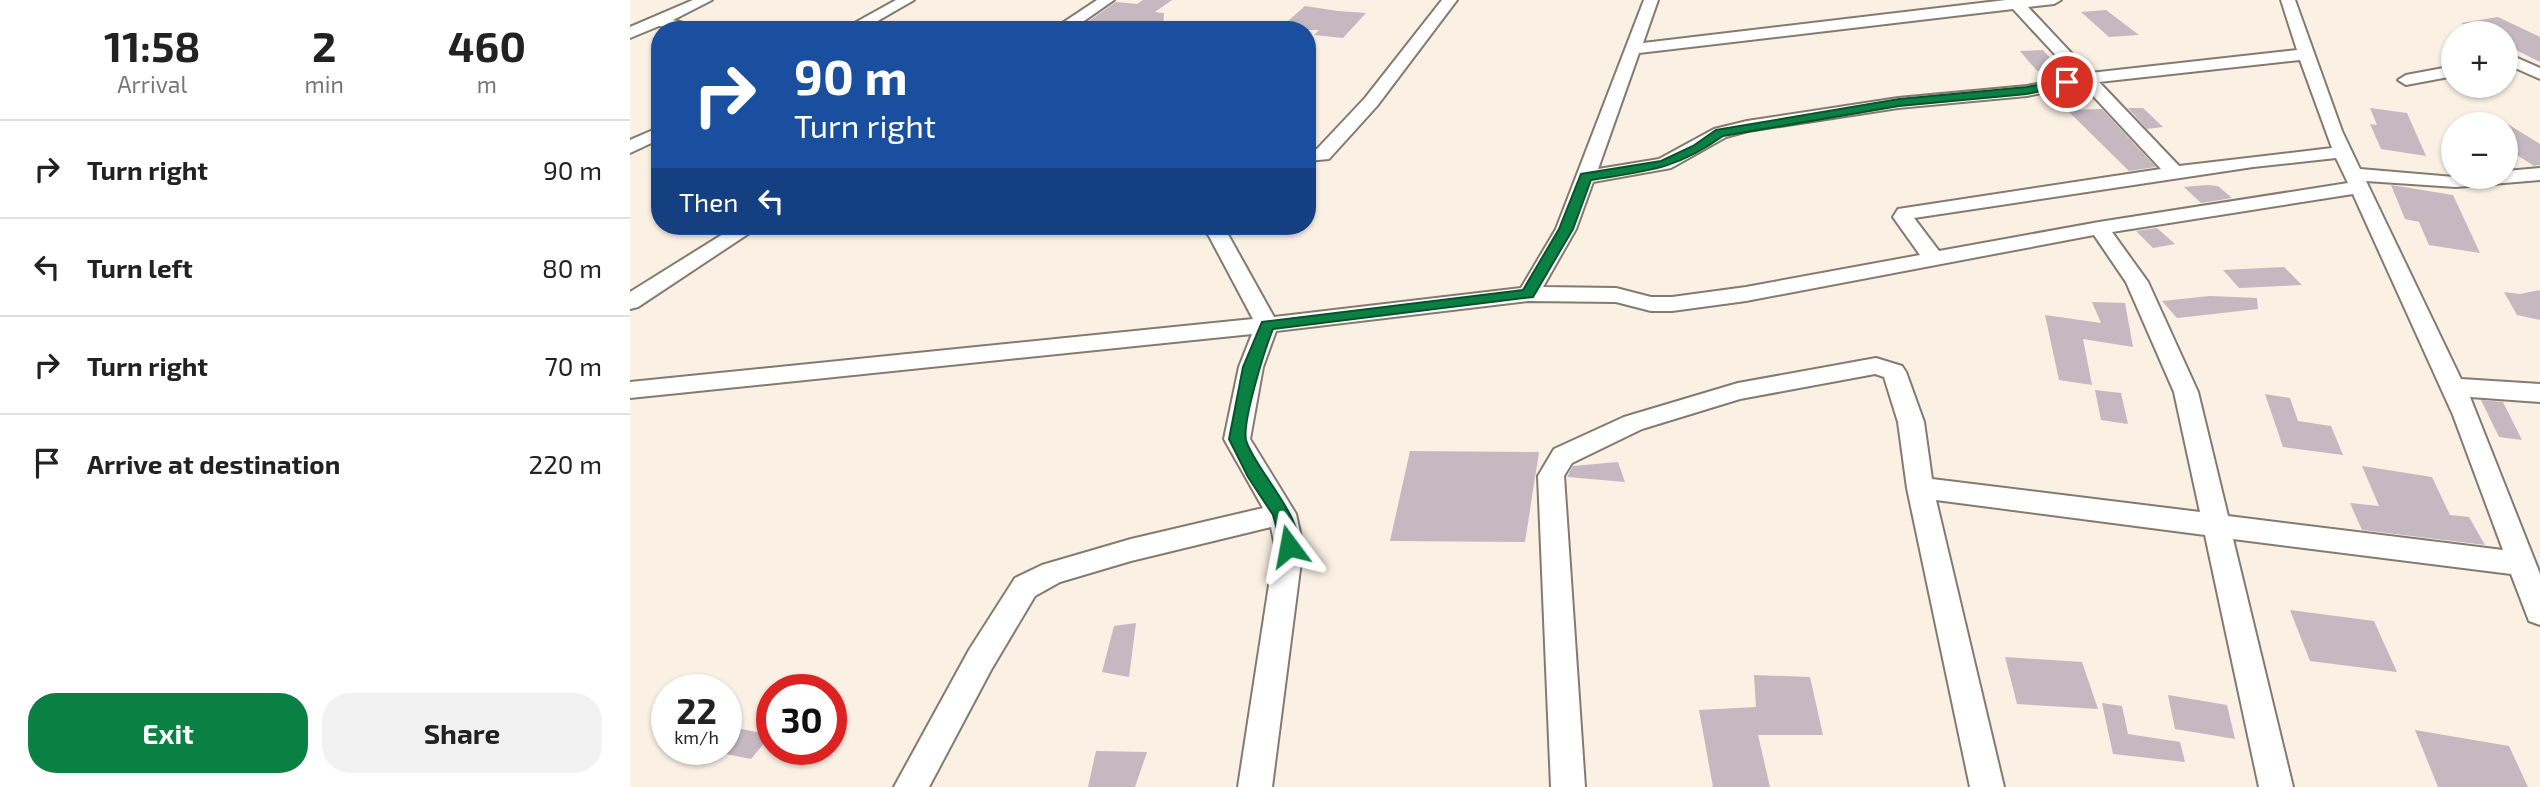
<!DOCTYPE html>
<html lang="en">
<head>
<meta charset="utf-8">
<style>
	body { margin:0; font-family:"Exo 2",sans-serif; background:#f2f2f2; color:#222; height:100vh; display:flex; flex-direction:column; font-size:26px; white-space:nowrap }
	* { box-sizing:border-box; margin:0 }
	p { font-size:23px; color:#767676 }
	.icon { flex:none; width:38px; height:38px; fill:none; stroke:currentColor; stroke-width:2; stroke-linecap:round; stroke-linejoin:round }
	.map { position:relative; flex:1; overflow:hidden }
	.details { display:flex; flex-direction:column; background:#fff; width:630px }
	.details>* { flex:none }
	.banner { position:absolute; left:21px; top:21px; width:665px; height:214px; border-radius:28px; box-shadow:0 2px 5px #0004; background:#1a4fa0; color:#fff; overflow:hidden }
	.controls { position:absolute; left:1811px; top:21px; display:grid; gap:14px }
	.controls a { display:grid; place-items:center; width:77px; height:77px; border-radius:50%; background:#fff; box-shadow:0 2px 5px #0004; font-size:35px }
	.speed { position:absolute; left:21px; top:674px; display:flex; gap:14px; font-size:35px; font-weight:700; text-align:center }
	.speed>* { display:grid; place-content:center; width:91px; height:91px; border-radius:50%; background:#fff; box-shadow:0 2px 5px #0004; line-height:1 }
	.speed small { font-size:18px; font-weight:400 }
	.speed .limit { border:10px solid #d22; background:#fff; color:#111 }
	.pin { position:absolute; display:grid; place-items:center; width:60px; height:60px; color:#fff; margin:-30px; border:4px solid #fff; border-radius:50%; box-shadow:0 2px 7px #0007 }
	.me { position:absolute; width:77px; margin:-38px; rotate:347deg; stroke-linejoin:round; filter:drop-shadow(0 0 5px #0008) }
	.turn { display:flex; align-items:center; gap:24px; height:147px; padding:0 28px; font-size:32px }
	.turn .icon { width:91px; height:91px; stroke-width:2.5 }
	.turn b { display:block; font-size:49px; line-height:60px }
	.then { display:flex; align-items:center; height:66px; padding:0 28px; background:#0003; gap:14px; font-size:26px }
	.eta { display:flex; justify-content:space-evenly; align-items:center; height:119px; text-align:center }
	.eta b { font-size:42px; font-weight:700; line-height:49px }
	.action { display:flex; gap:14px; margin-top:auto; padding:14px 28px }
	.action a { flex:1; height:80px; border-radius:28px; background:#0b8043; color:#fff; font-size:28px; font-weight:700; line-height:80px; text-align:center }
	.action a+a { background:#f2f2f2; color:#222 }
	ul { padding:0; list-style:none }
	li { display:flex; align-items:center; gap:21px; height:98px; padding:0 28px; border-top:2px solid #e0e0e0 }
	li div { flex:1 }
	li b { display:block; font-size:26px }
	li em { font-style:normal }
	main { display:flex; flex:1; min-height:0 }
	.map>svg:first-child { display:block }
</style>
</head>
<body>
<main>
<section class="details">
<div class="eta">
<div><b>11:58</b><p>Arrival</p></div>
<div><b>2</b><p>min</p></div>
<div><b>460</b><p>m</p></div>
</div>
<ul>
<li><svg class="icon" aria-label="right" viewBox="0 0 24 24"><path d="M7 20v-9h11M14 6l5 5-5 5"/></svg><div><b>Turn right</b></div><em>90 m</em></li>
<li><svg class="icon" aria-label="left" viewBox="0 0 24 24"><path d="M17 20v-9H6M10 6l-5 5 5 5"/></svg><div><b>Turn left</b></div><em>80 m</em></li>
<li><svg class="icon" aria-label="right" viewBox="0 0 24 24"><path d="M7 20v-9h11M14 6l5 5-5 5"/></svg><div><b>Turn right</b></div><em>70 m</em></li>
<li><svg class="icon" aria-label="arrive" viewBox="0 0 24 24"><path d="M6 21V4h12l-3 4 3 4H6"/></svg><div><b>Arrive at destination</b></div><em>220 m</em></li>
</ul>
<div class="action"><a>Exit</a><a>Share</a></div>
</section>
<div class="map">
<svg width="1910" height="787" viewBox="0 0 1910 787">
	<rect width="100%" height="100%" fill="#faf0e4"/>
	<!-- building -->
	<g fill="#c6b8c1">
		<polygon points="513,0 542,0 525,12 534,13 533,30 446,30 486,2 507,4"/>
		<polygon points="675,6 708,11 736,13 713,38 684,35 689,30 648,30"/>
		<polygon points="1476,10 1509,35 1479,37 1451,12"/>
		<polygon points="1868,17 1910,37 1910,62 1876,45 1876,33 1852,33 1831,23"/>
		<polygon points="1413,50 1431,70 1407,71 1390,51"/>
		<polygon points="1498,108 1513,108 1533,127 1517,129"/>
		<polygon points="1740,108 1777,113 1796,156 1751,149 1740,124 1747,125"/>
		<polygon points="1472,109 1526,167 1499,171 1437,110"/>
		<polygon points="1876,123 1910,144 1910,165 1904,166 1876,148"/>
		<polygon points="1577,185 1588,186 1602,198 1571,203 1554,187"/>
		<polygon points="1761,185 1823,195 1850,253 1799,245 1789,222 1775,219"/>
		<polygon points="1527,228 1545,244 1523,248 1506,231"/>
		<polygon points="1654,267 1672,285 1609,288 1593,270"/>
		<polygon points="1910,290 1910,320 1887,315 1874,292 1890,294"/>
		<polygon points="1580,296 1627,298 1628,309 1547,318 1532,301"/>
		<polygon points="1462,302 1495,303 1503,347 1453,339 1462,385 1429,380 1415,315 1471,323"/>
		<polygon points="1465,390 1491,393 1498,424 1471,420"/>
		<polygon points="1635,394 1660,398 1668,421 1701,426 1713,455 1653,447"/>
		<polygon points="1851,400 1873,402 1892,440 1869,437"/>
		<polygon points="780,451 909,452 895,542 760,541"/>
		<polygon points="988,462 995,482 937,477 943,466"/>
		<polygon points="1732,466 1802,477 1820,515 1839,517 1855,545 1732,530 1720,503 1749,506"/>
		<polygon points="1660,610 1744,621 1767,672 1680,661"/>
		<polygon points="506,623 499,677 472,672 484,626"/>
		<polygon points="1375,657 1452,662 1468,709 1387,704"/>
		<polygon points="1124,675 1180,677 1193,735 1128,735 1140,787 1083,787 1069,710 1126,707"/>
		<polygon points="1538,695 1597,705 1605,739 1545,729"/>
		<polygon points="1472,703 1492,706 1498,734 1550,742 1555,762 1483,754"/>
		<polygon points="96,726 141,735 121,759 96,754"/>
		<polygon points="1785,730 1879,746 1898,787 1808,787"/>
		<polygon points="466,751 517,752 505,787 458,787"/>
	</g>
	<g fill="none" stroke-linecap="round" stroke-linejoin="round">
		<defs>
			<g id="minor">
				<polygon points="63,0 82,0 43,20 76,30 29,26 0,38 0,27"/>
				<polygon points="266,0 284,0 232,30 212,30"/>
				<polygon points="467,0 484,0 441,30 422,30"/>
				<polygon points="812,0 827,0 747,106 699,159 677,161 677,149 687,149 735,98"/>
				<path d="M1014,0h14l-15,43 363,-43h55l-7,4 -26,3 62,66 207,-23 -16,-50h14l47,131 18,38 94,8h52v-6l34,-3v12l-84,7 -90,-6 95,198 79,5v18l-70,-5 70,177v51l-11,-4 -18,-47 -278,-35 60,248h-34l-54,-252 -269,-35 68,287h-34l-63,-299 -9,-66 -14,-45 -9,-3 -135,25 -98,30 -70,34 -8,13 21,311h-34l-13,-311 16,-27 70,-32 114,-34 138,-25 26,8 4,6 18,50 8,57 268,33 -26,-120 -48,-110 -32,-47 -348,66 -74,10h-21l-35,-9 -88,-1 -252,30 -13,36 -13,72 46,75 7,32 -31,241h-34l37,-241 -4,-19 -140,34 -71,21 -25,14 -44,74 -62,117h-35l75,-137 46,-72 27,-13 89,-26 132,-31 -39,-69 15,-72 13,-33 -622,64v-16l623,-63 -44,-83 -9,-10h22l3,3 49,88 247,-29 35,-59zM1383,9l62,67 -48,10 -129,12 -151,23 -33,8 -55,30 -61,10 41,-116zM1670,60l32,88 -153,18 -80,-84zM1452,84l79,85 -263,40 -5,8 27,38 -174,32 -74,10h-21l-35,-9 -73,-1 33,-58 17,-47 78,-14 55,-31 22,-6 150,-23 129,-12zM1706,158l12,25 -249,39 -160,29 -25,-33 339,-51zM1723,194l100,221 50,135 -275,-34 -30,-124 -50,-110 -36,-50z"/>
				<polygon points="1876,53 1910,68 1910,79 1876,64"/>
				<polygon points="1824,66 1824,76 1776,85 1768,80 1776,75"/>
				<polygon points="30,127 30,139 0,153 0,140"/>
				<polygon points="106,226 130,226 8,307 0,309 0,292"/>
			</g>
		</defs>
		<!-- minor casing -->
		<use href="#minor" stroke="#847a6f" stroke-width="4"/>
		<!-- minor -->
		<use href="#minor" fill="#fff" fill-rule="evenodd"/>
	</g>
	<!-- route -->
	<path fill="#0b8043" stroke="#07532c" stroke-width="2" d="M1437,79l4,1v4l-44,10 -128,12 -176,30c-48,34 -76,35 -132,44l-18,49 -40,68 -260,32c-8,20 -31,92 -27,111 8,29 64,83 50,112h-13l-10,-37 -25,-38 -19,-38 14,-72 19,-45 261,-32 36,-61 22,-55 80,-13 32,-15 23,-16 183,-31 128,-12z"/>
</svg>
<div class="controls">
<a>+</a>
<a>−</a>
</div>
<div class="speed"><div>22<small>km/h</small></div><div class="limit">30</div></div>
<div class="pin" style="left:1437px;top:82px;background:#d93025"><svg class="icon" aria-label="arrive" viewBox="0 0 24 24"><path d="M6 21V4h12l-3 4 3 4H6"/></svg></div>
<svg class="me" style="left:659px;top:546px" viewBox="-20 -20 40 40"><path d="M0-17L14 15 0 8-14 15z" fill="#0b8043" stroke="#fff" stroke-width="4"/></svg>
<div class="banner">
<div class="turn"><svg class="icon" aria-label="right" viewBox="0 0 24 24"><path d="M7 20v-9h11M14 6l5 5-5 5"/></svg><div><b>90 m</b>Turn right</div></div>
<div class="then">Then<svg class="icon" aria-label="left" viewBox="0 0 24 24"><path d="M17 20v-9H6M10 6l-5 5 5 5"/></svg></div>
</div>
</div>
</main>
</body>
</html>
